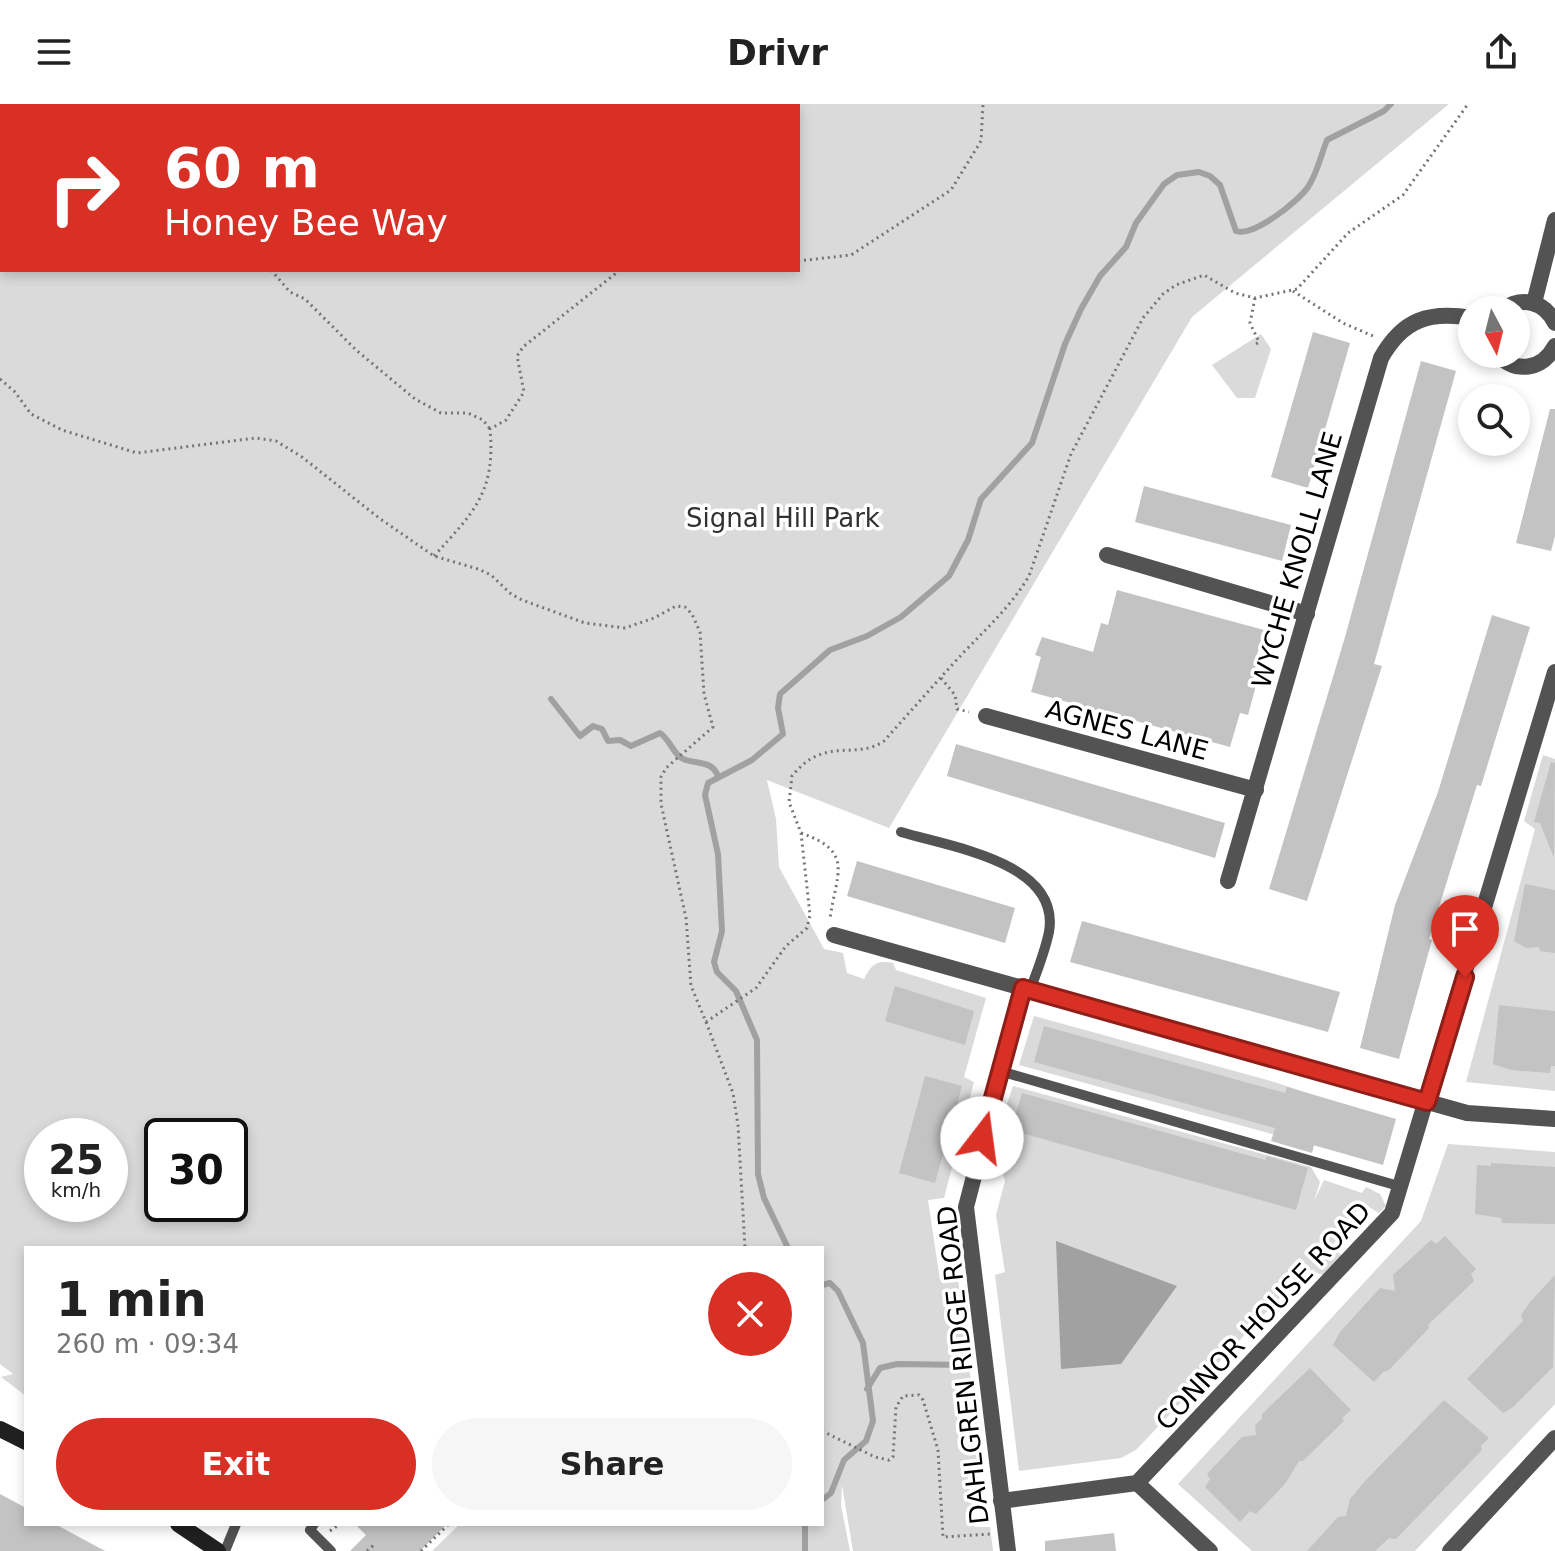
<!DOCTYPE html>
<html lang="en">
<head>
<meta charset="utf-8">
<style>
	body { margin:0; font-family:"DejaVu Sans",sans-serif; background:#f6f6f6; color:#222; height:100vh; display:flex; flex-direction:column; font-size:30px; white-space:nowrap }
	* { box-sizing:border-box; margin:0 }
	p { font-size:26px; color:#767676 }
	.icon { flex:none; width:44px; height:44px; fill:none; stroke:currentColor; stroke-width:2; stroke-linecap:round; stroke-linejoin:round }
	.map { position:relative; flex:1; overflow:hidden }
	.details { position:absolute; left:24px; top:1142px; width:800px; height:280px; display:flex; flex-direction:column; background:#fff; border-radius:0px; box-shadow:0 4px 12px #0003 }
	.details>* { flex:none }
	.guide { position:absolute; left:0px; top:0px; width:800px; height:168px; box-shadow:0 4px 12px #0003; background:#d93025; color:#fff; overflow:hidden }
	.needle { width:52px; rotate:173deg }
	.buttons { position:absolute; left:1458px; top:192px; display:grid; gap:16px }
	.buttons a { display:grid; place-items:center; width:72px; height:72px; border-radius:50%; background:#fff; box-shadow:0 4px 12px #0003; font-size:40px }
	.speed { position:absolute; left:24px; top:1014px; display:flex; gap:16px; font-size:40px; font-weight:700; text-align:center }
	.speed>* { display:grid; place-content:center; width:104px; height:104px; border-radius:50%; background:#fff; box-shadow:0 4px 12px #0003; line-height:1 }
	.speed small { font-size:20px; font-weight:400 }
	.speed .limit { border:4px solid #111; border-radius:12px; background:#fff; color:#111 }
	.pin { position:absolute; display:grid; place-items:center; width:68px; height:68px; color:#fff; margin:-82px -34px; border-radius:50% 50% 50% 0; rotate:-45deg; box-shadow:0 0 8px #0007 }
	.pin .icon { rotate:45deg }
	.me { position:absolute; width:88px; margin:-44px; rotate:15deg; stroke-linejoin:round; filter:drop-shadow(0 0 6px #0008) }
	.turn { display:flex; align-items:center; gap:28px; height:168px; padding:0 32px; font-size:36px }
	.turn .icon { width:104px; height:104px; stroke-width:2.5 }
	.turn b { display:block; font-size:56px; line-height:68px }
	.round { display:grid; place-items:center; flex:none; width:84px; height:84px; border-radius:42px; background:#f6f6f6 }
	.overview { display:flex; align-items:center; justify-content:space-between; height:136px; padding:0 32px }
	h1 { font-size:48px; font-weight:700; line-height:60px }
	.action { display:flex; gap:16px; margin-top:auto; padding:16px 32px }
	.action a { flex:1; height:92px; border-radius:48px; background:#d93025; color:#fff; font-size:32px; font-weight:700; line-height:92px; text-align:center }
	.action a+a { background:#f6f6f6; color:#222 }
	header { display:flex; justify-content:space-between; align-items:center; height:104px; padding:0 32px; background:#fff; font-size:36px; font-weight:700 }
	.map>svg:first-child { display:block }
</style>
</head>
<body>
<header><svg class="icon" aria-label="menu" viewBox="0 0 24 24"><path d="M4 6h16M4 12h16M4 18h16"/></svg>Drivr<svg class="icon" aria-label="share" viewBox="0 0 24 24"><path d="M12 15V3M7 8l5-5 5 5M5 13v7h14v-7"/></svg></header>
<div class="map">
<svg width="1555" height="1447" viewBox="0 0 1555 1447">
	<rect width="100%" height="100%" fill="#fff"/>
	<!-- green -->
	<g fill="#dadada" fill-rule="evenodd">
		<path d="M0,0h1449l-257,213 -303,511 -122,-48 9,39 3,48 45,82 19,4 4,20 17,6c8,-15 12,-19 29,-16l3,7 90,28 -22,79 10,5 -30,116 -16,2 12,80 18,-1 24,189 -15,5 8,54h15l3,24h-140l-11,-66 -1,20 9,46h-418l28,-27h362v-276h-796v148l-25,-19 12,-3 -13,-10zM2,2h796v164h-796zM42,1032h68v68h-68zM162,1032h68v68h-68z"/>
		<polygon points="1261,230 1271,245 1255,294 1237,294 1212,261"/>
		<polygon points="1543,651 1555,655 1555,987 1466,978 1535,725 1524,717"/>
		<polygon points="1034,912 1271,977 1393,1017 1382,1060 1019,961"/>
		<polygon points="1013,982 1311,1063 1320,1078 1314,1097 1324,1076 1362,1089 1366,1083 1380,1090 1386,1102 1379,1109 1362,1099 1332,1142 1342,1152 1323,1171 1307,1165 1136,1346 1121,1354 1019,1367 995,1171 1005,1168 996,1111 1005,1077 1001,1065 987,1060"/>
		<polygon points="1448,1040 1555,1048 1555,1300 1415,1447 1252,1447 1178,1380 1421,1117"/>
	</g>
	<!-- water -->
	<polygon fill="#a1a1a1" points="1056,1137 1177,1182 1121,1260 1061,1265"/>
	<g fill="none" stroke-linecap="round" stroke-linejoin="round">
		<!-- stream -->
		<g stroke="#a1a1a1" stroke-width="6">
			<path d="M551,595l29,37 13,-10 9,3 6,12 12,-1 11,6 29,-13c10,6 14,24 26,27 13,4 26,1 32,16"/>
			<path d="M788,1144l-24,-50 -6,-24 -1,-134 -21,-49 -19,-19 -3,-10 8,-31 -4,-77 -13,-59 3,-12 44,-23 31,-26 -5,-26 2,-14 50,-44 37,-14 34,-19 48,-41 19,-36 13,-41 51,-56 33,-99 16,-35 19,-33 26,-29 10,-24 28,-39 13,-9 22,-3 11,4 10,9 16,46c17,6 62,-29 72,-44 9,-13 13,-32 19,-47l57,-29 7,-7"/>
			<polyline points="822,1181 830,1179 838,1187 863,1239 873,1317 866,1337 844,1356 831,1389 822,1396"/>
			<polyline points="867,1285 880,1264 897,1260 967,1261"/>
			<polyline points="805,1447 805,1420"/>
		</g>
	</g>
	<!-- building -->
	<g fill="#c3c3c3">
		<polygon points="1313,228 1350,239 1308,384 1271,373"/>
		<polygon points="1421,257 1456,267 1374,560 1382,562 1307,797 1269,785 1345,533"/>
		<polygon points="1550,305 1555,305 1555,432 1551,447 1516,439"/>
		<polygon points="1144,382 1291,421 1282,457 1135,418"/>
		<polygon points="1117,486 1264,526 1254,561 1261,563 1248,611 1240,609 1230,643 1031,588 1041,553 1035,551 1042,533 1093,548 1101,519 1108,521"/>
		<polygon points="1492,511 1530,523 1481,682 1477,681 1429,835 1432,836 1399,955 1360,944 1395,801 1438,688"/>
		<polygon points="956,640 1225,719 1215,754 947,672"/>
		<polygon points="1551,658 1555,659 1554,754 1540,719 1534,718"/>
		<polygon points="857,757 1015,804 1005,839 847,792"/>
		<polygon points="1525,780 1555,786 1555,849 1540,847 1539,843 1526,844 1514,837"/>
		<polygon points="1082,817 1340,888 1328,928 1070,858"/>
		<polygon points="895,882 974,907 965,941 885,917"/>
		<polygon points="1499,901 1555,907 1555,962 1551,962 1550,969 1511,966 1493,960"/>
		<polygon points="1044,922 1285,989 1287,983 1396,1015 1383,1061 1314,1041 1312,1049 1271,1037 1275,1024 1034,958"/>
		<polygon points="925,972 962,982 935,1079 899,1069"/>
		<polygon points="1022,989 1265,1056 1267,1052 1308,1064 1296,1106 1011,1026"/>
		<polygon points="1491,1059 1555,1063 1555,1120 1502,1119 1501,1114 1475,1110 1477,1061 1491,1062"/>
		<polygon points="1445,1132 1476,1165 1471,1170 1474,1177 1428,1221 1429,1224 1389,1266 1383,1268 1374,1278 1333,1241 1340,1228 1380,1184 1395,1187 1393,1171 1431,1136 1436,1140"/>
		<polygon points="1555,1171 1553,1263 1512,1304 1503,1309 1467,1275 1523,1217 1521,1211 1530,1198"/>
		<polygon points="1310,1264 1351,1306 1342,1314 1344,1317 1303,1357 1299,1357 1285,1380 1256,1410 1250,1407 1240,1418 1205,1383 1210,1375 1207,1370 1242,1333 1256,1331 1255,1321 1262,1315 1262,1310"/>
		<polygon points="1444,1296 1489,1334 1481,1342 1482,1346 1396,1435 1389,1434 1375,1447 1307,1447 1338,1413 1346,1412 1350,1395 1365,1377"/>
		<polygon points="0,1390 26,1404 26,1420 55,1420 105,1447 0,1447"/>
		<polygon points="355,1420 447,1420 420,1447 350,1447 366,1431"/>
		<polygon points="1114,1429 1116,1447 1045,1447 1045,1437"/>
	</g>
	<g fill="none" stroke-linecap="round" stroke-linejoin="round">
		<!-- path -->
		<g stroke="#757575" stroke-width="3" stroke-dasharray="2 4" stroke-linecap="butt">
			<polyline points="596,0 597,2"/>
			<polyline points="798,157 851,151 951,86 981,37 983,0"/>
			<polyline points="271,166 290,188 305,195 356,246 415,295 441,309 468,309 483,316 490,325"/>
			<polyline points="1293,187 1343,219 1373,232"/>
			<polyline points="1255,194 1250,219 1259,238 1256,240"/>
			<path d="M0,275l15,13 16,22 31,16 75,23 119,-15 20,3 26,16 77,61 55,38 44,13 13,6 20,19 11,6 63,23 40,5 29,-10 22,-12 9,1 7,7 8,18 4,62 9,33 -47,41 -5,9v27l25,114 5,68 15,36 50,-34 30,-42 21,-18 3,-13 -9,-82 -12,-31 3,-26c33,-41 63,-15 92,-35 27,-30 53,-60 80,-89 24,-25 47,-46 65,-76l42,-122 72,-136 20,-24 13,-9 28,-10 31,18 20,5 42,-9 51,-56 55,-38 65,-91"/>
			<path d="M434,452c39,-43 62,-64 56,-127l16,-9 18,-28 -7,-36 6,-9 97,-77"/>
			<polyline points="941,574 955,591 957,605 969,608"/>
			<path d="M801,729c54,19 35,40 29,86"/>
			<polyline points="706,918 733,989 738,1021 745,1144"/>
			<polyline points="822,1327 875,1353 889,1356 893,1353 896,1303 903,1292 919,1291 923,1296 938,1346 943,1433 991,1430"/>
			<polyline points="330,1427 340,1420"/>
			<polyline points="367,1447 375,1440"/>
			<polyline points="421,1447 449,1420"/>
		</g>
		<!-- lane -->
		<g stroke="#535353" stroke-width="10">
			<path d="M901,728c49,15 160,30 148,100 -4,19 -12,40 -19,58"/>
			<polyline points="1000,967 1402,1083"/>
			<polyline points="314,1420 310,1426 331,1447"/>
			<polyline points="225,1447 236,1420"/>
		</g>
		<!-- street -->
		<g stroke="#535353" stroke-width="16">
			<polyline points="1534,199 1555,116"/>
			<path d="M1502,206c20,-14 42,-9 53,13"/>
			<path d="M1497,250c19,20 45,16 58,-8"/>
			<polyline points="1107,451 1307,510"/>
			<polyline points="986,612 1256,686"/>
			<path d="M1228,777l153,-523c22,-39 48,-47 91,-40"/>
			<polyline points="834,831 1467,1009 1555,1015"/>
			<polyline points="1137,1379 1210,1447"/>
			<polyline points="1001,1397 1137,1379 1392,1109 1555,568"/>
			<polyline points="1008,1447 966,1103 1023,884"/>
			<polyline points="1450,1447 1555,1334"/>
		</g>
		<!-- secondary -->
		<g stroke="#202020" stroke-width="16">
			<polyline points="0,1325 26,1338"/>
			<polyline points="178,1420 218,1447"/>
		</g>
	</g>
	<g fill="none" stroke-linecap="round" stroke-linejoin="round">
		<defs>
			<polyline id="route" points="982,1034 1023,884 1427,998 1465,873"/>
		</defs>
		<!-- route casing -->
		<use href="#route" stroke="#8d1f18" stroke-width="20"/>
		<!-- route -->
		<use href="#route" stroke="#d93025" stroke-width="14"/>
	</g>
	<g text-anchor="middle" dominant-baseline="central" stroke-width="7" stroke-linejoin="round" paint-order="stroke">
		<!-- park labels -->
		<g font-size="26" fill="#313131" stroke="#fff">
			<text x="783" y="414">Signal Hill Park</text>
		</g>
		<!-- street labels -->
		<g font-size="26" fill="#000" stroke="#fff">
			<text transform="translate(1297 456) rotate(-74)">WYCHE KNOLL LANE</text>
			<text transform="translate(1127 626) rotate(15)">AGNES LANE</text>
			<text transform="translate(1263 1212) rotate(-47)">CONNOR HOUSE ROAD</text>
			<text transform="translate(963 1261) rotate(-96)">DAHLGREN RIDGE ROAD</text>
		</g>
	</g>
</svg>
<div class="buttons">
<a><svg class="needle" viewBox="-14 -14 28 28"><path d="M0-13l5 13h-10z" fill="#e53935"/><path d="M0 13l5-13h-10z" fill="#767676"/></svg></a>
<a><svg class="icon" aria-label="search" viewBox="0 0 24 24"><circle cx="10" cy="10" r="6"/><path d="M15 15l6 6"/></svg></a>
</div>
<div class="speed"><div>25<small>km/h</small></div><div class="limit">30</div></div>
<div class="pin" style="left:1465px;top:873px;background:#d93025"><svg class="icon" aria-label="arrive" viewBox="0 0 24 24"><path d="M6 21V4h12l-3 4 3 4H6"/></svg></div>
<svg class="me" style="left:982px;top:1034px" viewBox="-20 -20 40 40"><circle r="19" fill="#fff"/><path d="M0-13L10 11 0 6-10 11z" fill="#d93025"/></svg>
<div class="guide">
<div class="turn"><svg class="icon" aria-label="right" viewBox="0 0 24 24"><path d="M7 20v-9h11M14 6l5 5-5 5"/></svg><div><b>60 m</b>Honey Bee Way</div></div>
</div>
<section class="details">
<div class="overview"><div><h1>1 min</h1><p>260 m · 09:34</p></div><a class="round" style="background:#d93025;color:#fff"><svg class="icon" aria-label="close" viewBox="0 0 24 24"><path d="M6 6l12 12M18 6L6 18"/></svg></a></div>
<div class="action"><a>Exit</a><a>Share</a></div>
</section>
</div>
</body>
</html>
